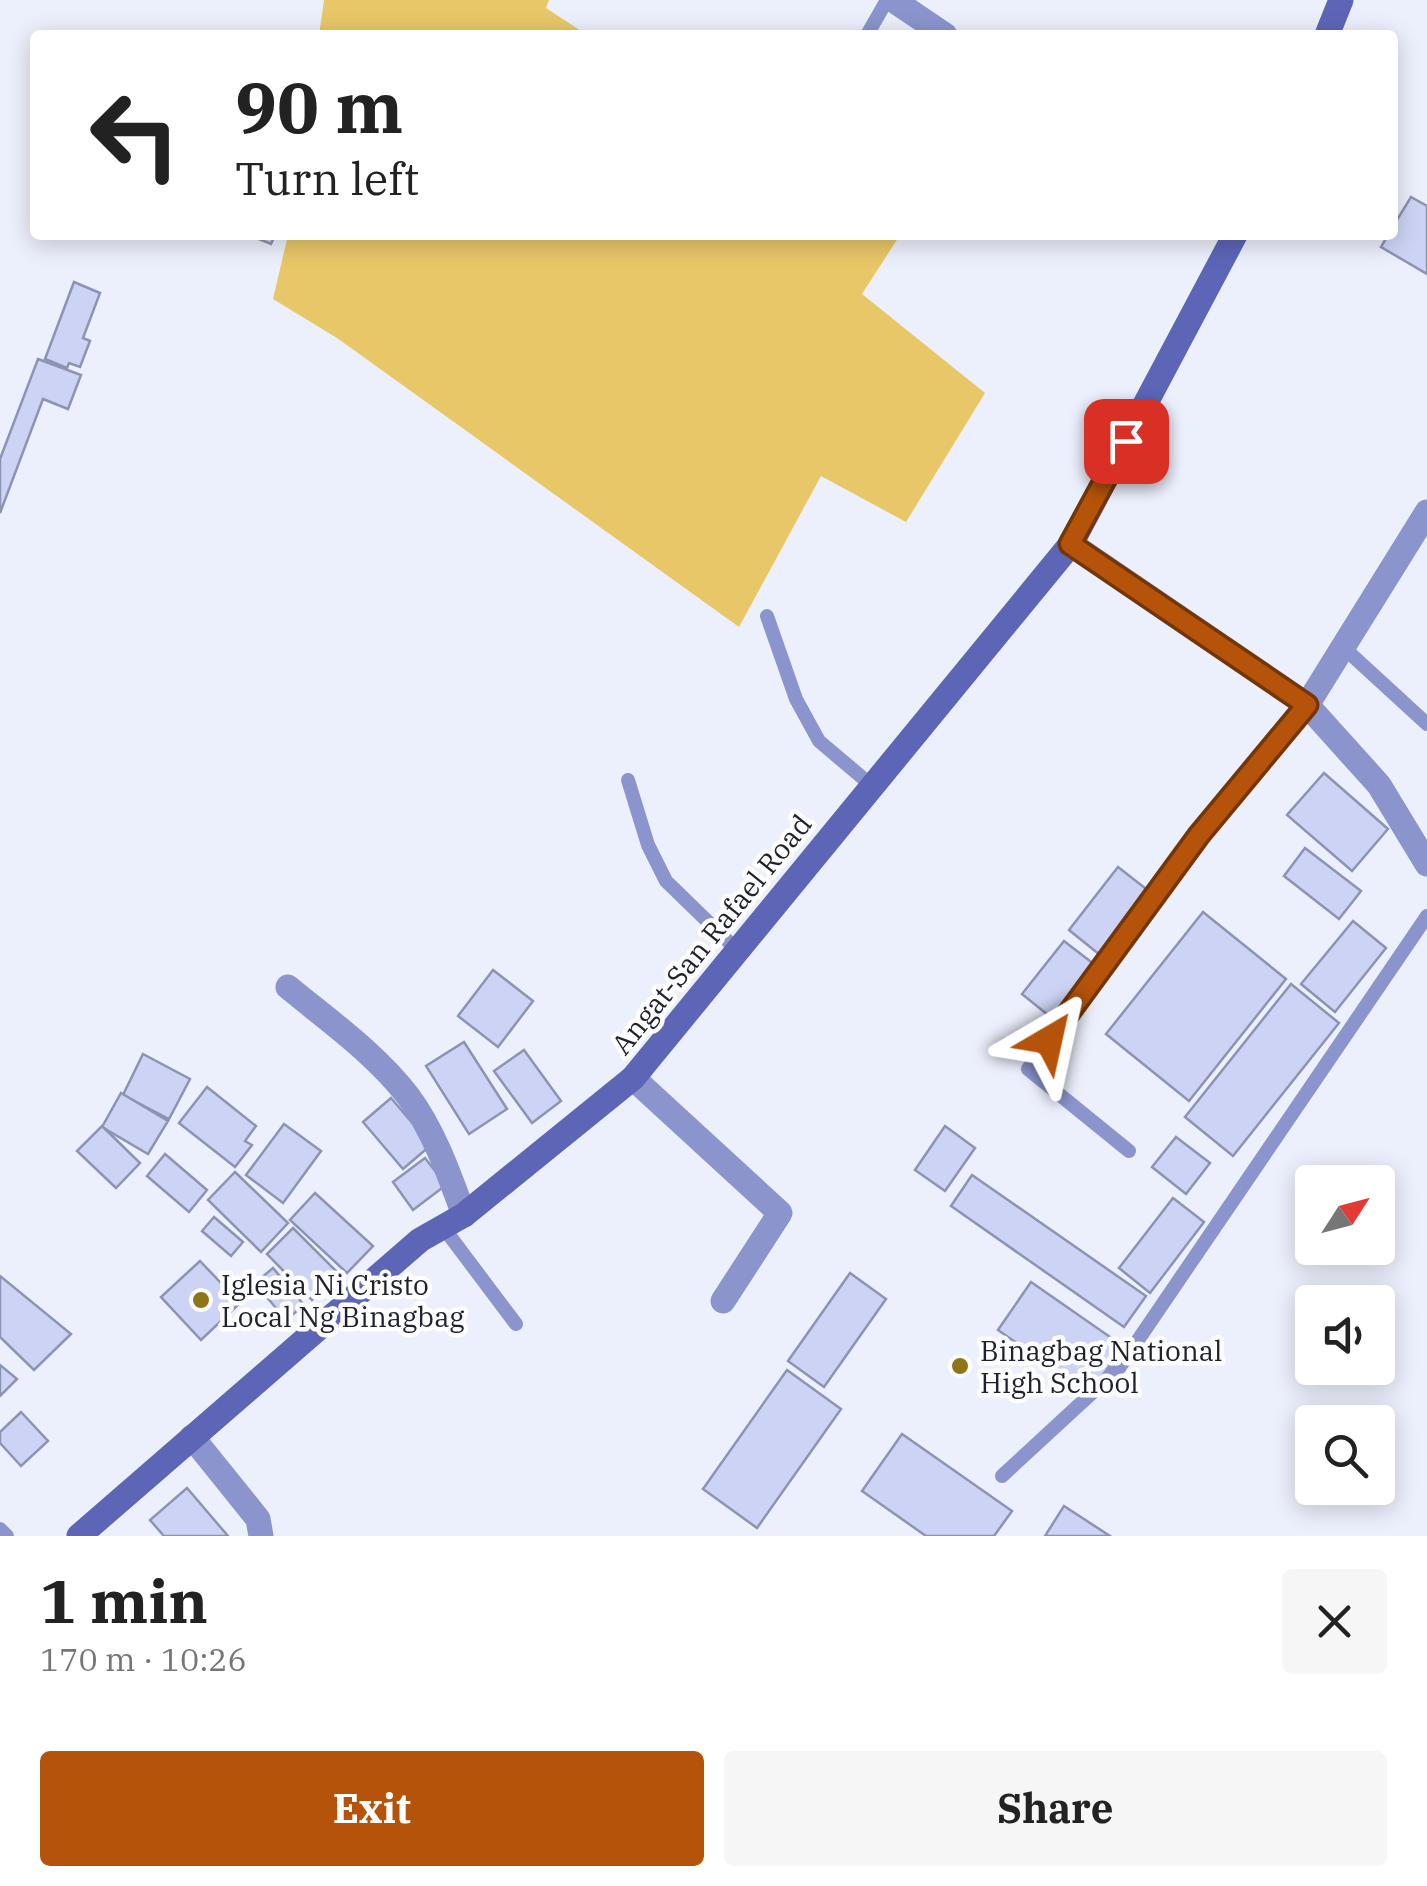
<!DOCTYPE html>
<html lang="en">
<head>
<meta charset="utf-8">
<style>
	body { margin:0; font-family:"IBM Plex Serif",serif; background:#f6f6f6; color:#222; height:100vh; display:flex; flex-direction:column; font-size:38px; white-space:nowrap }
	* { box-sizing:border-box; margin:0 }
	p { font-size:32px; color:#767676 }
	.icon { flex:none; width:55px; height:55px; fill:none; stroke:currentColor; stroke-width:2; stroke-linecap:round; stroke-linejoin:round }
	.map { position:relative; height:1536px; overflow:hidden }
	.panel { display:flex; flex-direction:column; background:#fff; flex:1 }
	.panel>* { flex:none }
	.guide { position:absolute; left:30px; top:30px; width:1368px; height:210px; border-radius:10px; box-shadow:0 5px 25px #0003; background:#fff; color:#222; overflow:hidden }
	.needle { width:65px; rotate:54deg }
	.buttons { position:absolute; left:1295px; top:1165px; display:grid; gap:20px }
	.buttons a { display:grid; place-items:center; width:100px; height:100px; border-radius:10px; background:#fff; box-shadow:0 5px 25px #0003; font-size:50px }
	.pin { position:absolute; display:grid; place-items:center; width:85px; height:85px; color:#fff; margin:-42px; border-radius:20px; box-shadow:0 5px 15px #0006 }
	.me { position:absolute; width:110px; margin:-55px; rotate:36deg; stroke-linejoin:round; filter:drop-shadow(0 0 8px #0008) }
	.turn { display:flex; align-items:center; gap:35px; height:210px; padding:0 40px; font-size:45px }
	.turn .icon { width:130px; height:130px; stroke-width:2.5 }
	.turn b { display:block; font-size:70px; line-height:85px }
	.round { display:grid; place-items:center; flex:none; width:105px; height:105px; border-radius:10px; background:#f6f6f6 }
	.summary { display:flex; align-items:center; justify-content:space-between; height:170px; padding:0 40px }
	h1 { font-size:60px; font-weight:800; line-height:75px }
	.cta { display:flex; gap:20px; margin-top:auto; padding:20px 40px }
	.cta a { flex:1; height:115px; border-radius:10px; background:#b45309; color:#fff; font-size:40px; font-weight:800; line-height:115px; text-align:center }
	.cta a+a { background:#f6f6f6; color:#222 }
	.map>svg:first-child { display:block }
</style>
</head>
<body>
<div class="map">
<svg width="1427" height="1536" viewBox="0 0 1427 1536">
	<rect width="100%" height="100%" fill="#eceffc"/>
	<!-- green -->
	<g fill="#e8c768">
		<polygon points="324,0 549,0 546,8 587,35 319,35"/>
		<polygon points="288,235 900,235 862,294 985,393 906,522 821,476 739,627 337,338 273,299"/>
	</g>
	<!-- building -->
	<g fill="#ccd3f4" stroke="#8d93b2" stroke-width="2.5">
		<polygon points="1411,197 1427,206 1427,274 1381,247 1388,235 1392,235 1392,228"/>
		<polygon points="249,235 275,235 271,244"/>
		<polygon points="74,282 100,293 83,338 90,341 80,367 69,363 67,368 45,359"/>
		<polygon points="38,359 81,375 68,409 43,399 0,513 0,459"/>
		<polygon points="1324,773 1388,829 1352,871 1287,815"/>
		<polygon points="1305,848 1361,891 1339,919 1284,876"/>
		<polygon points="1118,867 1150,892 1100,955 1069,930"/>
		<polygon points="1203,912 1286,979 1189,1101 1106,1034"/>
		<polygon points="1353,921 1386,948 1335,1012 1301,984"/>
		<polygon points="1064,941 1095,965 1053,1019 1022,994"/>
		<polygon points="493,970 533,1001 498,1047 458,1016"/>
		<polygon points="1291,984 1339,1023 1233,1156 1185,1117"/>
		<polygon points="464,1042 507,1109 469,1134 426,1066"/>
		<polygon points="524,1050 561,1101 532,1123 494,1071"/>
		<polygon points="143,1054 190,1079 169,1119 123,1095"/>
		<polygon points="207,1087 256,1126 245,1141 252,1145 235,1167 179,1123"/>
		<polygon points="121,1093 168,1121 148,1154 102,1127"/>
		<polygon points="391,1098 431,1145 403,1169 363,1122"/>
		<polygon points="284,1124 321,1151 283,1203 246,1175"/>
		<polygon points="102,1126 140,1163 116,1188 77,1151"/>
		<polygon points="945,1126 975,1148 945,1191 915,1170"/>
		<polygon points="1176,1137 1210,1163 1186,1194 1152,1167"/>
		<polygon points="165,1154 207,1190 189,1212 147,1176"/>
		<polygon points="425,1158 446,1185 413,1210 393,1182"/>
		<polygon points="235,1172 288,1223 261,1252 208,1200"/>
		<polygon points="972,1175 1146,1296 1124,1327 951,1206"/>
		<polygon points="315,1193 373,1246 347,1273 290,1220"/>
		<polygon points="1173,1198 1204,1222 1150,1293 1119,1268"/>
		<polygon points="214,1217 243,1242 231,1256 202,1231"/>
		<polygon points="293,1228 339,1274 312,1300 267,1254"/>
		<polygon points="200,1261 240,1303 201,1340 161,1297"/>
		<polygon points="273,1268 304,1305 286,1320 255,1283"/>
		<polygon points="850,1273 886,1299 824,1387 788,1361"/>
		<polygon points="0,1276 71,1334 34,1370 0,1337"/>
		<polygon points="1031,1282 1123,1346 1090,1394 998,1330"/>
		<polygon points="0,1365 17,1379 0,1396"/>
		<polygon points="787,1370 841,1409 757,1528 703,1489"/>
		<polygon points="21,1412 48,1441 21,1466 0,1443 0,1432"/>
		<polygon points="902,1434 1012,1511 994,1536 926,1536 862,1491"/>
		<polygon points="187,1488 228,1536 164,1536 150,1520"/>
		<polygon points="1064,1506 1110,1536 1045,1536"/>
	</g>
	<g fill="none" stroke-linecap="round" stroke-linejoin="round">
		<!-- lane -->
		<g stroke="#8b94cc" stroke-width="14">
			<polyline points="867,35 887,0"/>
			<polyline points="767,616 796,699 819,741 871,785"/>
			<polyline points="1343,647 1427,724"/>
			<polyline points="628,780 648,845 666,881 737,950"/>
			<polyline points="1129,1151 1028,1069 1199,835 1307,705"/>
			<polyline points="443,1227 516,1324"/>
			<polyline points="1002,1476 1119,1368 1427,916"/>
			<polyline points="0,1529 7,1536"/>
		</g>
		<!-- street -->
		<g stroke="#8b94cc" stroke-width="25">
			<polyline points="893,0 945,35"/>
			<polyline points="1071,544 1307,705 1379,785 1427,864"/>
			<polyline points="1307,705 1427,512"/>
			<path d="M288,987c41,34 88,67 120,109 26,35 41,78 56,119"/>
			<polyline points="633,1078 780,1213 723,1301"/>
			<polyline points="192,1437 258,1519 261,1536"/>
		</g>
		<!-- secondary -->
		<g stroke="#5d65b7" stroke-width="25">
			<polyline points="1327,35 1341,0"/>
			<polyline points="79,1536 420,1240 464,1215 633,1078 1071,544 1235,235"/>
		</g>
	</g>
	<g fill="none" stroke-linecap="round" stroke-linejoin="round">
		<defs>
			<polyline id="route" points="1049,1040 1199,835 1307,705 1070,544 1126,441"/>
		</defs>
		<!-- route casing -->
		<use href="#route" stroke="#753606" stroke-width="25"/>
		<!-- route -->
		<use href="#route" stroke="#b45309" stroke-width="18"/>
	</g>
	<!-- markers -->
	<g fill="#8f7418" stroke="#fdfdfd" stroke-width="4">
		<circle cx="201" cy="1300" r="10"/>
		<circle cx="960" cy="1366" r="10"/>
	</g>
	<g text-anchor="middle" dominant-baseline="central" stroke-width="9" stroke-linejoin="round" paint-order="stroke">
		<!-- street labels -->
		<g font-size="28" fill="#1f212d" stroke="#fdfdfd">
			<text transform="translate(711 934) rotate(-51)">Angat-San Rafael Road</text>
		</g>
		<!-- poi labels -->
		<g font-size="28" fill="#1f212d" stroke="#fdfdfd" text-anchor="start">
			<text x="221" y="1284">Iglesia Ni Cristo<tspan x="221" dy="32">Local Ng Binagbag</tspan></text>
			<text x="980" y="1350">Binagbag National<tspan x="980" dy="32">High School</tspan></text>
		</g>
	</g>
</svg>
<div class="buttons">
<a><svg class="needle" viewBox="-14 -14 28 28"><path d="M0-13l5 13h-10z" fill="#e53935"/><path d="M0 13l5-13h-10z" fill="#767676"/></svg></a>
<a><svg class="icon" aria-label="sound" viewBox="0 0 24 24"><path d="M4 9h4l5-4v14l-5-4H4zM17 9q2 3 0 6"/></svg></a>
<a><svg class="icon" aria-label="search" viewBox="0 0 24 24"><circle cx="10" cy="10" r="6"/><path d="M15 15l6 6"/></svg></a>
</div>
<div class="pin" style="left:1126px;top:441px;background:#d93025"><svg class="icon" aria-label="arrive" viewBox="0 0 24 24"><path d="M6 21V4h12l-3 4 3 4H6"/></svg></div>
<svg class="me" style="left:1049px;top:1040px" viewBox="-20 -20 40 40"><path d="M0-17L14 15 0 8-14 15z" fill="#b45309" stroke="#fff" stroke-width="4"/></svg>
<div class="guide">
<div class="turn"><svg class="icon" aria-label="left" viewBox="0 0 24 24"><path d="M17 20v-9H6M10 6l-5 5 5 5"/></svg><div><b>90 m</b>Turn left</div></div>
</div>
</div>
<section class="panel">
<div class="summary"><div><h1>1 min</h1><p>170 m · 10:26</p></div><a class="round"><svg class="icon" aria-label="close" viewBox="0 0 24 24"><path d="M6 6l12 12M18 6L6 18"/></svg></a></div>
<div class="cta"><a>Exit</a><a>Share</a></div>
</section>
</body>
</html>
